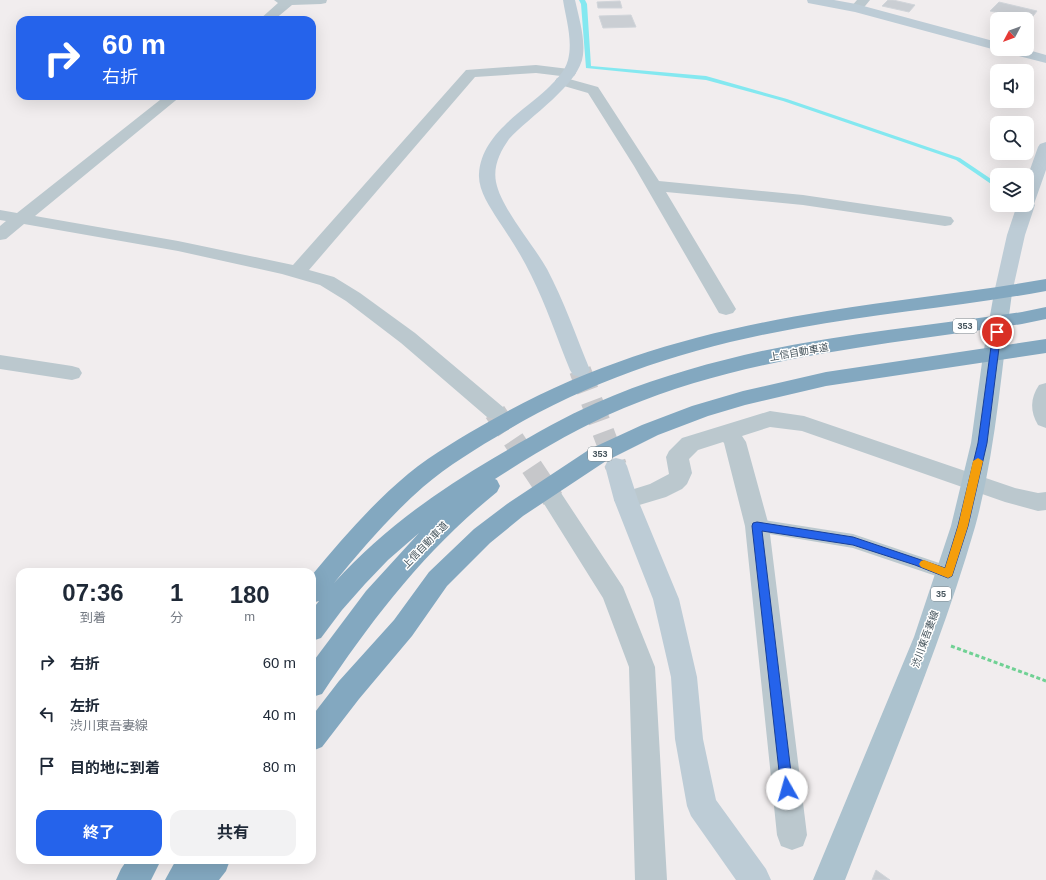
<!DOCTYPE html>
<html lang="ja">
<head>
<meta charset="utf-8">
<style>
	body { margin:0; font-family:Arial,"Noto Sans JP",sans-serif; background:#f2f2f3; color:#1f2937; height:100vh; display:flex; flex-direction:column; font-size:15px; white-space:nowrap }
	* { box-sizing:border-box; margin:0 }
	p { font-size:13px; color:#747a83 }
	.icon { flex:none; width:22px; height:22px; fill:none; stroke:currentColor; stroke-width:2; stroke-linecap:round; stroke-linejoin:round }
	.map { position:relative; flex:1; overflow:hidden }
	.details { position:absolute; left:16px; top:568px; width:300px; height:296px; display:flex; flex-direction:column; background:#fff; border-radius:12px; box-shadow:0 4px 16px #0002 }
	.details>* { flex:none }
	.hud { position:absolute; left:16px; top:16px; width:300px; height:84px; border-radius:12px; box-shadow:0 4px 16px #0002; background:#2563eb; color:#fff; overflow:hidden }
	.needle { width:26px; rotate:229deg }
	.tools { position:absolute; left:990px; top:12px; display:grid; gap:8px }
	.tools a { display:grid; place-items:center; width:44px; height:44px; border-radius:8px; background:#fff; box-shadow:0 4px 16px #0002; font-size:20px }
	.pin { position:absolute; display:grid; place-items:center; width:34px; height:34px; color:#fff; margin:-17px; border:2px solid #fff; border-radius:50%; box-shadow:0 1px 4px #0007 }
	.me { position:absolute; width:44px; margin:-22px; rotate:353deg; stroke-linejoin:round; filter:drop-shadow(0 0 3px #0008) }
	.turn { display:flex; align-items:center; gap:14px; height:84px; padding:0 20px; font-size:18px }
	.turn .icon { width:52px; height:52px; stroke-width:2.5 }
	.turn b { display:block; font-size:28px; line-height:34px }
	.eta { display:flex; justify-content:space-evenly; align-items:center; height:68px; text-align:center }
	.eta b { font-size:24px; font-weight:700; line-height:28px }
	.primary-button { display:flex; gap:8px; margin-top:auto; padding:8px 20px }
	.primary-button a { flex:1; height:46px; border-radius:12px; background:#2563eb; color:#fff; font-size:16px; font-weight:700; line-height:46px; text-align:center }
	.primary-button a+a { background:#f2f2f3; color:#1f2937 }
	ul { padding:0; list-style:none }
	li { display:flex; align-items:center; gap:12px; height:52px; padding:0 20px }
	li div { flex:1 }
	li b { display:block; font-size:15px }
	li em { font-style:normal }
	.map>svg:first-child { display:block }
</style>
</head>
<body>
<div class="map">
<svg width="1046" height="880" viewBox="0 0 1046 880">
	<rect width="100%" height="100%" fill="#f1edee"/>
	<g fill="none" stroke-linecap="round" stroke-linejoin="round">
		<!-- stream -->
		<polygon fill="#84e8f0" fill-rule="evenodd" points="579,0 585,0 587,4 591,66 706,76 787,99 960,158 997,183 997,188 956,160 783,101 706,80 586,68 581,4"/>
	</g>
	<!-- building -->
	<g fill="#caced3" stroke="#d1d5da">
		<polygon points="888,0 893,0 915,5 909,12 882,6"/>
		<polygon points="620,1 622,8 598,8 597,2"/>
		<polygon points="999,2 1037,11 1030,20 990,11"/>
		<polygon points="631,15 636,27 603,28 599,16"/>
		<polygon points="876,870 890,880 872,880"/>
	</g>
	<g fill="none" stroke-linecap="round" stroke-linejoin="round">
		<!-- street-tunnel -->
		<polyline stroke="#c6c7ca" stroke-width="22" stroke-dasharray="22 11" stroke-linecap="butt" points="495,412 553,499"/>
		<!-- secondary-tunnel -->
		<polyline stroke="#c6c7ca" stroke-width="22" stroke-dasharray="22 11" stroke-linecap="butt" points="580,370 616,466"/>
		<!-- path -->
		<polyline stroke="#70d194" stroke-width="3" stroke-dasharray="4 2.5" stroke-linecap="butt" points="951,646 1046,681"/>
		<!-- lane -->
		<polygon fill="#bbc8ce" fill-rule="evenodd" points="757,519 853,534 954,568 957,573 954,578 948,580 853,548 751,531 748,526 751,521"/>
		<!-- street -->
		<g fill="#bbc8ce" fill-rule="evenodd">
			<polygon points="274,0 327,0 326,3 321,4 292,5 274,20 259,20 278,3"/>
			<polygon points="857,0 870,0 861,11 851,11 850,8"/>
			<polygon points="536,65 569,69 574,70 576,73 574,76 569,77 536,73 475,77 309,270 334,277 360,293 415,333 503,407 506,412 503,417 495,419 487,417 401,343 346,301 320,285 282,274 178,251 24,224 6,239 0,240 0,226 6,221 0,220 0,210 17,213 165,96 181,96 35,216 178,241 293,265 466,70"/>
			<polygon points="562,77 598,87 659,181 803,195 945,216 951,217 954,221 951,225 945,226 803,205 666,192 736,309 733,313 726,315 719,313 634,166 588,93 557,84 555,81 557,78"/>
			<polygon points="0,355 72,366 79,368 82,373 79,378 72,380 0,369"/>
			<path d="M1046,383v45l-8,-3c-8,-13 -8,-27 1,-40z"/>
			<polygon points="770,411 804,416 1015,488 1038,493 1046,492 1046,510 1038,511 1005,502 802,431 770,427 742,436 746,442 769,526 807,835 803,846 792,850 781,846 777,835 745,526 724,443 723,442 698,450 689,459 692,473 687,484 682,489 666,497 626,509 618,506 614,500 618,494 650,484 669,474 666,457 669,451 682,438"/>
			<polygon points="553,490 561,493 623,587 655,667 667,880 635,880 629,667 603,598 541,499 545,493"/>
		</g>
		<!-- secondary -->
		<g fill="#bdccd6" fill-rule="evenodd">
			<path d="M563,0h12c4,18 10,37 8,55 -3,29 -54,62 -74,84 -9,13 -16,27 -13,43 5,26 37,62 51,87 17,32 29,67 43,101l-3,5 -7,2 -7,-2 -3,-5c-13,-32 -24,-65 -39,-95 -9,-19 -21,-37 -33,-55 -8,-13 -20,-30 -19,-46 2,-39 43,-62 68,-85 8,-8 18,-17 21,-29 5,-19 -2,-41 -5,-60z"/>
			<polygon points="807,0 834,0 856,4 997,42 997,49 1001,49 992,49 855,12 808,3"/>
			<polygon points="1002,49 1025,49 1046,55 1046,63 1004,52"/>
			<polygon points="1046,142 1046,170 1034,204 1035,205 1025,235 1012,293 1010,297 1003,299 996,297 994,293 1007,235 1017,205 1027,205 1027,178 1038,147 1040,144"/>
			<polygon points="616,458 624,460 627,466 638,500 679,599 697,677 703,739 716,800 766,869 771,880 736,880 691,816 687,806 675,739 671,677 653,599 614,500 605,466 608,460"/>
		</g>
		<!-- primary -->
		<path fill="#acc2ce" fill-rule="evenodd" d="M1003,287l7,2 2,4c-11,78 -16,158 -37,234 -35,121 -85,236 -130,353h-32l101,-243 37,-111 20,-83 12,-88 11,-62 2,-4z"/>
		<!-- highway -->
		<g fill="#83a8c0" fill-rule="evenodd">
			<path d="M1046,279v12c-82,15 -166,22 -248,37 -105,19 -201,49 -292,103 -29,17 -57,34 -83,56 -33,29 -61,62 -89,96 45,-50 100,-90 158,-124 34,-20 68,-40 104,-56 47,-21 98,-36 148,-48 91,-21 186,-29 278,-43l24,-5v12l-24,5c-134,21 -272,31 -398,84 -45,19 -89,45 -129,71l2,1 3,6 -3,6c-72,58 -124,126 -175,202l-10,3v-34l54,-72 53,-58 -31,27 -23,24 -23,26 -21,28 -9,3v-31l7,-9 -7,2v-28c30,-36 60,-71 96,-101 26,-21 54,-37 82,-53 106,-61 217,-91 337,-110 73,-12 146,-19 219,-32z"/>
			<polygon points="1046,339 1046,353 826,386 745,405 708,416 658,435 606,461 523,516 490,543 447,586 412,636 359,699 322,747 312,751 312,716 339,681 394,620 429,572 474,529 507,504 590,449 642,425 692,406 743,391 826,372"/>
			<polygon points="127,860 161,860 151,880 116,880 121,869"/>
			<polygon points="176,860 230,860 226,871 219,880 165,880"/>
		</g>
	</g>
	<!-- route -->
	<polygon fill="#2563eb" stroke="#184099" points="997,329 1001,332 987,443 968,526 952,576 948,578 915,565 853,545 762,531 793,789 791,793 787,794 783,793 781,789 752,526 753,523 757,522 853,537 945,568 958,526 978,443 993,332"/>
	<!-- slow -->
	<polygon fill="#f59e0b" points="978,458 983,461 968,526 953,573 952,576 948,578 921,567 919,564 921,561 924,560 945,568 958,526 973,461"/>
	<g text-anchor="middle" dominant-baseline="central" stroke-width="3" stroke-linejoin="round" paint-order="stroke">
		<!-- shield labels -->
		<g fill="#fff" stroke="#7d878d" stroke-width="1">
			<rect x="953" y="319" width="24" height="14" rx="3"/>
			<rect x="588" y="447" width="24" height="14" rx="3"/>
			<rect x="931" y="587" width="20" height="14" rx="3"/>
		</g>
		<g font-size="9" font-weight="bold" fill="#45545c">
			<text x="965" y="326">353</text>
			<text x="600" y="454">353</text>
			<text x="941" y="594">35</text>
		</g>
		<!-- street labels -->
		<g font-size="10" fill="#45545c" stroke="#fff">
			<text transform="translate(799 352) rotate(-10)">上信自動車道</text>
			<text transform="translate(425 545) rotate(-46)">上信自動車道</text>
			<text transform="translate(925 639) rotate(-70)">渋川東吾妻線</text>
		</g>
	</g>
</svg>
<div class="tools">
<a><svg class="needle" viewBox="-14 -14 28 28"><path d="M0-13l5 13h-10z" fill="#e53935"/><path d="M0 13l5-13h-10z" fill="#747a83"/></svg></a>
<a><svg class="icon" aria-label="sound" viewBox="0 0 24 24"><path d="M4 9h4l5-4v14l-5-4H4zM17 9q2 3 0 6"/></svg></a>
<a><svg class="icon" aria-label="search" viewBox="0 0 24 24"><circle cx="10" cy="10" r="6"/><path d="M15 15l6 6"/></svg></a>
<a><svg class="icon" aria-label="layers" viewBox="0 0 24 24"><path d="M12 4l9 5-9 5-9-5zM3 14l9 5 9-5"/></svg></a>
</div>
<div class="pin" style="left:997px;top:332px;background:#d93025"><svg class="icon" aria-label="arrive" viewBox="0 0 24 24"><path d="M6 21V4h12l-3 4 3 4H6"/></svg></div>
<svg class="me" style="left:787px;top:789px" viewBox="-20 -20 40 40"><circle r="19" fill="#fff"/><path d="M0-13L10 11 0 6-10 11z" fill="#2563eb"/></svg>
<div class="hud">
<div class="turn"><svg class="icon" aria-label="right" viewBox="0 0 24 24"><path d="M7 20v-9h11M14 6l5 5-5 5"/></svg><div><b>60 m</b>右折</div></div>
</div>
<section class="details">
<div class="eta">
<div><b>07:36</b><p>到着</p></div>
<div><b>1</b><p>分</p></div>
<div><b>180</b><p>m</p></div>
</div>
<ul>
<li><svg class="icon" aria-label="right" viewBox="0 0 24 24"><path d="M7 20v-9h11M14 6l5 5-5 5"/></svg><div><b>右折</b></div><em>60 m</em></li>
<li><svg class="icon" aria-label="left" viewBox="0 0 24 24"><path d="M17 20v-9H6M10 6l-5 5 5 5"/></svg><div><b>左折</b><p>渋川東吾妻線</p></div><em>40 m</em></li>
<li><svg class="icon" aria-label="arrive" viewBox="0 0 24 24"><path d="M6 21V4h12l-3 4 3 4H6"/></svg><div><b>目的地に到着</b></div><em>80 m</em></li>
</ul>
<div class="primary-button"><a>終了</a><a>共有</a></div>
</section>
</div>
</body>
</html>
